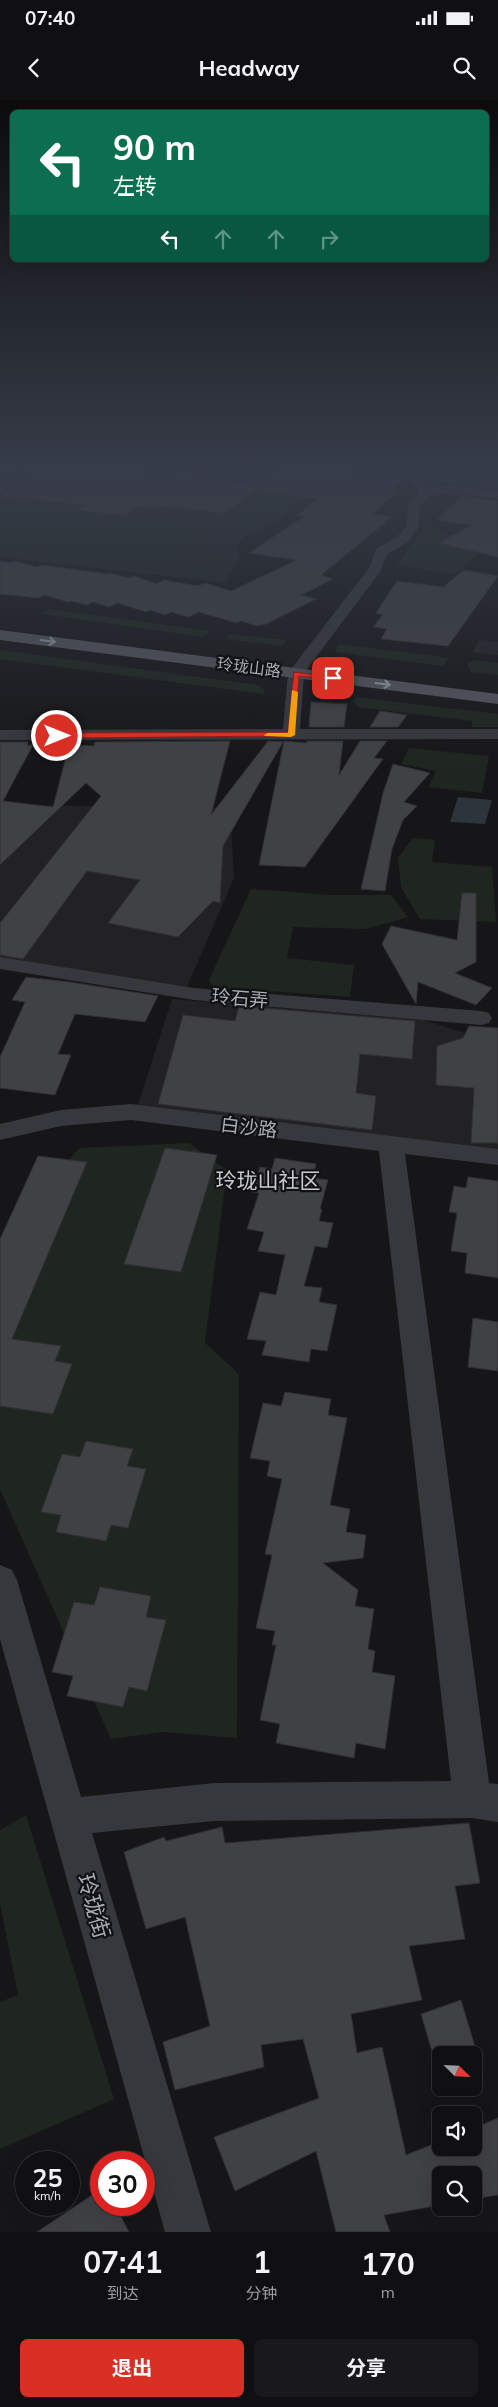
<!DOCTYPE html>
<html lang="zh">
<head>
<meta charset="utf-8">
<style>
	body { margin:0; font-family:Mulish,"Noto Sans SC",sans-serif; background:#19191b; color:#f1f3f6; height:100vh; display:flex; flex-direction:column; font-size:19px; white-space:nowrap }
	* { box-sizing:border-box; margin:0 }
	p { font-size:16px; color:#9c9d9f }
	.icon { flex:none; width:28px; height:28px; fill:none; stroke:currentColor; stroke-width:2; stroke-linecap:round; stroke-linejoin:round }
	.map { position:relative; height:2132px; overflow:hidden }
	.side { display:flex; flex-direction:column; background:#101012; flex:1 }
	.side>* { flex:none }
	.hud { position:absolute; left:10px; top:10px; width:479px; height:152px; border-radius:8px; box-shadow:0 5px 20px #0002,0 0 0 1px #303032; background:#0b6e4f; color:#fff; overflow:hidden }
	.needle { width:32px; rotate:114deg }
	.buttons { position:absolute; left:432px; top:1946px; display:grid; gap:10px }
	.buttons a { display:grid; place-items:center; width:50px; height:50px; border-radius:8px; background:#101012; box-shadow:0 5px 20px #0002,0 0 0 1px #303032; font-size:25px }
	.speed { position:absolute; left:15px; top:2051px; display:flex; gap:10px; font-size:25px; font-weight:700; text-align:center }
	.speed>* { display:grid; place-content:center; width:65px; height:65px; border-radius:50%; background:#101012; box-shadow:0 5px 20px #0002,0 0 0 1px #303032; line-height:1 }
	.speed small { font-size:12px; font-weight:400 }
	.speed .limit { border:8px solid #d22; background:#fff; color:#111 }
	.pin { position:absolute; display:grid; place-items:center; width:42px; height:42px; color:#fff; margin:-21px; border-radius:10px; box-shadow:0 2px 8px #0006 }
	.me { position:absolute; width:55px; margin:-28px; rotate:90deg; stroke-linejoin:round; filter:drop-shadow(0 0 4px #0008) }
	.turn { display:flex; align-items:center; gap:18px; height:105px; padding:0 20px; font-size:22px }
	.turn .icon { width:65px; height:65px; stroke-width:2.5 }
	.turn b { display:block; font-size:35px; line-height:42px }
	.lanes { display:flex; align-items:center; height:48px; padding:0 20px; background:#0003; justify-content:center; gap:25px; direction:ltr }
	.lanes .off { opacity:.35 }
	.eta { display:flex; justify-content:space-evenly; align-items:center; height:85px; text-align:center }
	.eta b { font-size:30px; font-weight:700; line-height:35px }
	.primary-button { display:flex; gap:10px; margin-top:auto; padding:10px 20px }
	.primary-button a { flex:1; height:58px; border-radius:8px; background:#d93025; color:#fff; font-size:20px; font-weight:700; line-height:58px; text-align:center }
	.primary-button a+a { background:#19191b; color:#f1f3f6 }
	.status { display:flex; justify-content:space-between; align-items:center; height:35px; padding:0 25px; background:#101012; direction:ltr }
	.status svg { height:14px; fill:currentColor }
	header { display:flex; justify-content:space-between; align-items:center; height:65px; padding:0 20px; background:#101012; font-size:22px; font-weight:700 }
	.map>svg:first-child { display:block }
</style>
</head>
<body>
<div class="status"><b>07:40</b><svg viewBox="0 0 49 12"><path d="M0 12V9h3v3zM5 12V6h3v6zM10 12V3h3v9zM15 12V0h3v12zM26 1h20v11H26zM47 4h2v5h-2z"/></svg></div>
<header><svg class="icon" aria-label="back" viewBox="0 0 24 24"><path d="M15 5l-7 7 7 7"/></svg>Headway<svg class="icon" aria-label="search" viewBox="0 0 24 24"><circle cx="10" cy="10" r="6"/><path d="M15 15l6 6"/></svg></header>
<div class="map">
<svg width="498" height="2132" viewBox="0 0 498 2132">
	<rect width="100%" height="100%" fill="#161618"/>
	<!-- built -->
	<g fill="#222225">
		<polygon points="0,367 216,367 262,379 300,386 284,417 243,438 236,445 240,456 226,483 0,457"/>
		<polygon points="479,540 498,542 498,555 473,552"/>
		<polygon points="20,705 230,708 234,778 187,887 0,858 0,738"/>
		<polygon points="172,899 424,920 498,944 498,1049 138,1005"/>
	</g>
	<!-- green -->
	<g fill="#1e261f">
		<polygon points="200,367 216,367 262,379 300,386 284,417 258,430 228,425 269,386 224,376 215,369"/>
		<polygon points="384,367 494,367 484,374 496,378 481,389 433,388 407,374"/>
		<polygon points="0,401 217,427 169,474 0,454"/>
		<polygon points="427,424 448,434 489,442 457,473 451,474 397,465"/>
		<polygon points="198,453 228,456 207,478 175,475"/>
		<polygon points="49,509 210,531 203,537 42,514"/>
		<polygon points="230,534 287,540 282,546 226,539"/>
		<polygon points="338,544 449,558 443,566 335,552"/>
		<polygon points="0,550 257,585 264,589 264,594 0,559"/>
		<polygon points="475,560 498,563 498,575 471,572 467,564"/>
		<polygon points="355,597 498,614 498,627 472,627 472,621 358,607 353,601"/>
		<polygon points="409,648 489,656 482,693 428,687 436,671 401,664"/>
		<polygon points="413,738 435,740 432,762 492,767 496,822 420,819 401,787 398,758"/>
		<polygon points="251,789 332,795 391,795 408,817 366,829 293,827 287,858 354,865 350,897 213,887 209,880"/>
		<polygon points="189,1043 227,1070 205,1243 239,1274 237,1638 163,1632 111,1639 0,1389 0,1163 23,1117 79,1048"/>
		<polygon points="26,1715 114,1999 0,2049 0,1902 18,1895 0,1803 0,1730"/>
	</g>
	<!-- water -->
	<g fill="#2c353c">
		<path d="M439,372l17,2 9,5c-9,6 -28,4 -37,-2z"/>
		<polygon points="458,697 492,700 485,724 450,722"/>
	</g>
	<!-- building -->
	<g fill="#404145" stroke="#303034">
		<polygon points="0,367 144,367 155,382 177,368 205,371 197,377 248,384 274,367 364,367 355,373 402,380 391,391 397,392 373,414 392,417 321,475 333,479 301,495 316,499 266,524 257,526 241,521 237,523 199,512 188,517 171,512 165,515 150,510 146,512 118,503 109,507 93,502 87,505 72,501 68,502 45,495 38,498 0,494 0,461 9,463 15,461 37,467 42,465 107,474 110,473 129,478 134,476 157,484 164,480 198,486 205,483 231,491 297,460 249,453 305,416 298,415 317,399 255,391 226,413 160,406 156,408 137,406 125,416 78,410 84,405 0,396 31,376 22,371 0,382"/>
		<polygon points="498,370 498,389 473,386"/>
		<polygon points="462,396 498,401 498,457 439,443 472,425 437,420"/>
		<polygon points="464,470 498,476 448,546 381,539 387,529 373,527 383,515 376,513 397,481 443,487"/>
		<polygon points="311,602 347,604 344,627 309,627"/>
		<polygon points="380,611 407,615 398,627 370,627"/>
		<polygon points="230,641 211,715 268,641 283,642 223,746 220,803 213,801 178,837 108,823 140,780 87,771 23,859 0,855 0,823 101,696 86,683 0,765 0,642 28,642 27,645 33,645 3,701 53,707 69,645 94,646 95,642"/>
		<polygon points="284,641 307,643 307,641 343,641 339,675 360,641 387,641 374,658 383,659 305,767 259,765"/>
		<polygon points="393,664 430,673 404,702 417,706 403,720 392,749 385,791 361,789 383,693"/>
		<polygon points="462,793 476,793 476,862 455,873 492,888 476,905 418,882 416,904 382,844 391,826 457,840"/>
		<polygon points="26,877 70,882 158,896 145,922 75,914 58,954 71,955 55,995 0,988 0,957 25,902 12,900"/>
		<polygon points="239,906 415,921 412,959 360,954 356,993 376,996 372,1030 158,1004 183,915 235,921"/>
		<polygon points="469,926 498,928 498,1043 471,1043 474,988 436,985 437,946 463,938"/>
		<polygon points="165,1048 217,1055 181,1172 124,1164"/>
		<polygon points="38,1056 87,1062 12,1239 61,1246 55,1261 72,1264 53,1314 0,1306 0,1139"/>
		<polygon points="275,1058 316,1064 312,1078 328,1080 320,1109 322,1109 319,1121 333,1123 327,1148 315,1146 304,1186 322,1188 319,1202 337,1205 327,1251 311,1249 309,1262 262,1255 266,1241 247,1239 260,1192 276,1195 285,1155 258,1151 264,1132 247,1129 259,1093 252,1092 260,1067 272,1069"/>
		<polygon points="468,1077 498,1081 498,1178 465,1173 467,1153 451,1151 457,1113 449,1112 454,1086 466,1088"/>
		<polygon points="473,1218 498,1222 498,1271 468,1267"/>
		<polygon points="285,1292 331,1299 328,1315 347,1318 330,1405 350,1409 346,1432 366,1435 363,1458 323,1463 358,1490 355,1506 374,1509 368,1549 375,1551 372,1572 395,1576 385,1649 356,1643 354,1658 276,1643 280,1624 260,1620 276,1545 272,1545 275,1531 256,1528 272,1455 265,1454 282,1379 267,1376 270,1361 250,1358 263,1303 281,1306"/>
		<polygon points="86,1341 133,1349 127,1366 146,1369 128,1428 111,1425 106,1441 56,1432 61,1415 41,1412 62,1354 80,1357"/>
		<polygon points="100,1487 151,1496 146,1517 166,1520 147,1591 129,1587 123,1607 67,1596 73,1576 52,1572 74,1502 94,1505"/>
		<polygon points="469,1723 480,1783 455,1786 465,1839 409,1846 422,1900 351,1914 357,1953 382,1947 406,2055 441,2041 441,2048 474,2048 474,2028 498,2018 498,2095 474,2099 474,2075 441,2075 441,2105 384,2115 390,2132 336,2132 316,2051 235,2091 214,2037 319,1998 303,1939 261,1945 264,1967 175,1990 163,1942 210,1926 185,1817 146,1829 124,1752 164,1737 166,1741 222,1727 225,1743"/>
		<polygon points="461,1900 483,1973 474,1976 474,1955 441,1955 441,1982 421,1914"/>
		<polygon points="101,2089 101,2105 115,2105 129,2132 37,2132"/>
	</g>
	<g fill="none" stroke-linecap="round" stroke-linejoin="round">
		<!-- minor -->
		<g fill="#37383d" fill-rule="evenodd">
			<path d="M366,367c20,0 51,2 63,22l23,-4 46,6v8l-46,-6 -23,3 -8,8 -3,24 -10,14 -21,12 -7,18 -76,101 -4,56h198v10l-498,1v-10l283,-1 5,-56 81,-105 7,-19 22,-13 8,-9 3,-24 10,-11c-7,-16 -36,-19 -52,-23z"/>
			<polygon points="23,373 29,376 27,378 0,393 0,384"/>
			<polygon points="0,857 194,888 481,911 489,913 492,918 489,923 481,925 194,900 0,869"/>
			<polygon points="131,1004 498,1049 498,1065 405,1054 489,1683 498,1684 498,1722 472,1718 214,1721 92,1733 211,2132 165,2132 0,1539 0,1465 12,1470 17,1480 81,1697 214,1683 451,1681 379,1051 131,1020 61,1026 0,1040 0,1024 61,1010"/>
		</g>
		<!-- major -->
		<polygon fill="#53555c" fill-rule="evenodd" points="0,530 498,594 498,604 0,540"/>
	</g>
	<!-- one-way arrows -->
	<defs><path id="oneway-shaft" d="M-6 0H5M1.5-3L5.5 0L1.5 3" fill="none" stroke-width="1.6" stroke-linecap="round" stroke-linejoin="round" transform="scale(1.25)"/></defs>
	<g stroke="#979ba6">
		<use href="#oneway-shaft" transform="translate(48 541) rotate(7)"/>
		<use href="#oneway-shaft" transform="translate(383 584) rotate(7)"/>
	</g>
	<!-- sky -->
	<linearGradient id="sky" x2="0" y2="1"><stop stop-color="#0c0c0d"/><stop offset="0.55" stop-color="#363c48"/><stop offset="1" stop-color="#363c48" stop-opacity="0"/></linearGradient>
	<rect width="498" height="665" fill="url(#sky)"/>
	<!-- route -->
	<polygon fill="#d93025" stroke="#8d1f18" points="294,572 336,578 333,580 299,576 294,636 57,638 53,636 57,633 288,632"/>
	<!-- slow -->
	<polygon fill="#f59e0b" points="292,590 298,592 295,635 291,637 265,636 264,635 268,633 288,633"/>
	<g text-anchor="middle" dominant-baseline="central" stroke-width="4.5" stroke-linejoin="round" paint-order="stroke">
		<!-- far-street labels -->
		<g font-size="16" fill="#a8adb8" stroke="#111113">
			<text transform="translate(249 567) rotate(7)">玲珑山路</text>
		</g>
		<!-- street labels -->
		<g font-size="19" fill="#a8adb8" stroke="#111113">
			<text transform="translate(240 898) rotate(5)">玲石弄</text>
			<text transform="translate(249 1027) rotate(7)">白沙路</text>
		</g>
		<!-- quarter labels -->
		<g font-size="21" fill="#c9ccd4" stroke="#111113">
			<text x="268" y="1080">玲珑山社区</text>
		</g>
		<!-- near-street labels -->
		<g font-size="22" fill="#a8adb8" stroke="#111113">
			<text transform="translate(94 1806) rotate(74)">玲珑街</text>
		</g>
	</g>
</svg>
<div class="buttons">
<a><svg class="needle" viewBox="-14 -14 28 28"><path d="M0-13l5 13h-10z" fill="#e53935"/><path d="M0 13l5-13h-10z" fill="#9c9d9f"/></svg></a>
<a><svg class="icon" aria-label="sound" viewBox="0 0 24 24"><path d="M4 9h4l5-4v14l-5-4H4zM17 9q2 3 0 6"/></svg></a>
<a><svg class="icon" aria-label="search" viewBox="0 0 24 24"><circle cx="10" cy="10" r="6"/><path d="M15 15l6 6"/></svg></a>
</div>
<div class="speed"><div>25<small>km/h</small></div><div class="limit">30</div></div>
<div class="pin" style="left:333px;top:578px;background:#d93025"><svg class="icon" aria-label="arrive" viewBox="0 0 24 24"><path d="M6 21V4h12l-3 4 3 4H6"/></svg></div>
<svg class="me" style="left:57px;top:636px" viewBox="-20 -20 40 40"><circle r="17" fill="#d93025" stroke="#fff" stroke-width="3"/><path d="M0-11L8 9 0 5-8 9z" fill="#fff"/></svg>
<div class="hud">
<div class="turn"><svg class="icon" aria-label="left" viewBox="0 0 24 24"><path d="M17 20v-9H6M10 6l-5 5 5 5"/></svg><div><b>90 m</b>左转</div></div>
<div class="lanes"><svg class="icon" aria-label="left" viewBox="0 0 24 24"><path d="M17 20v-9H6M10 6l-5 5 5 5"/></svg><svg class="icon off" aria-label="ahead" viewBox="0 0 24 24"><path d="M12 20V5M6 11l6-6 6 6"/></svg><svg class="icon off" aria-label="ahead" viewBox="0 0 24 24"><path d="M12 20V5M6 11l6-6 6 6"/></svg><svg class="icon off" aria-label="right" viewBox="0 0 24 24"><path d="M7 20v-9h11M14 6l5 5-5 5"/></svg></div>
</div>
</div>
<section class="side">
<div class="eta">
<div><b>07:41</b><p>到达</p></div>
<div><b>1</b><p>分钟</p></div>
<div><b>170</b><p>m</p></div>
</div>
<div class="primary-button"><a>退出</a><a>分享</a></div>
</section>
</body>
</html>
